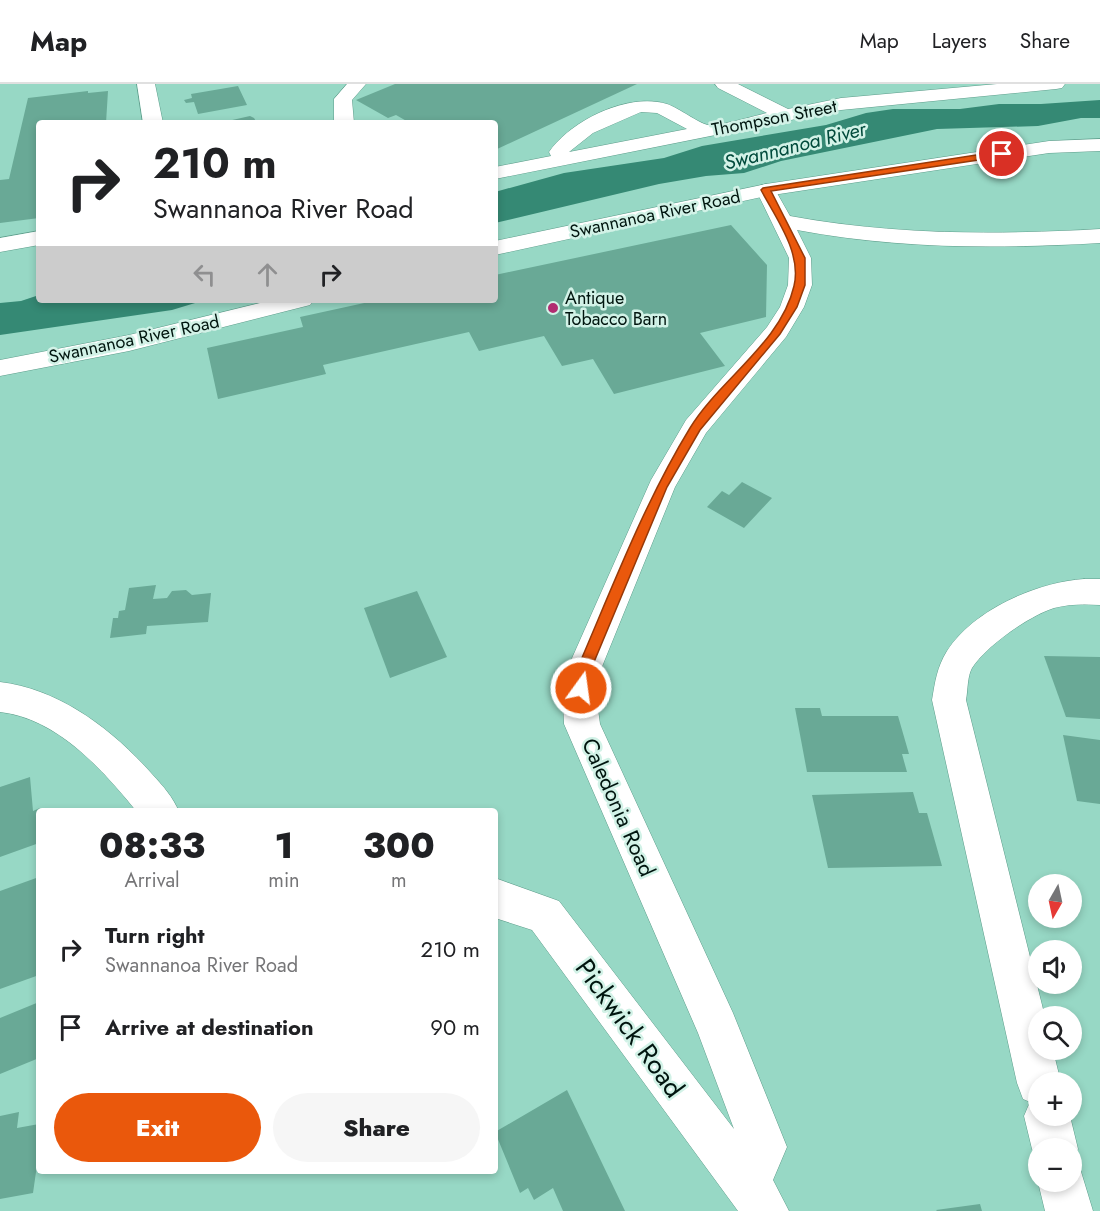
<!DOCTYPE html>
<html lang="en">
<head>
<meta charset="utf-8">
<style>
	body { margin:0; font-family:Jost,sans-serif; background:#f6f6f6; color:#202124; height:100vh; display:flex; flex-direction:column; font-size:22px; white-space:nowrap }
	* { box-sizing:border-box; margin:0 }
	p { font-size:20px; color:#757577 }
	.icon { flex:none; width:33px; height:33px; fill:none; stroke:currentColor; stroke-width:2; stroke-linecap:round; stroke-linejoin:round }
	.map { position:relative; flex:1; overflow:hidden }
	.details { position:absolute; left:36px; top:724px; width:462px; height:366px; display:flex; flex-direction:column; background:#fff; border-radius:6px; box-shadow:0 3px 9px #0003 }
	.details>* { flex:none }
	.banner { position:absolute; left:36px; top:36px; width:462px; height:183px; border-radius:6px; box-shadow:0 3px 9px #0003; background:#fff; color:#202124; overflow:hidden }
	.needle { width:39px; rotate:189deg }
	.fabs { position:absolute; left:1028px; top:790px; display:grid; gap:12px }
	.fabs a { display:grid; place-items:center; width:54px; height:54px; border-radius:50%; background:#fff; box-shadow:0 3px 9px #0003; font-size:30px }
	.pin { position:absolute; display:grid; place-items:center; width:51px; height:51px; color:#fff; margin:-26px; border:3px solid #fff; border-radius:50%; box-shadow:0 2px 6px #0007 }
	.me { position:absolute; width:66px; margin:-33px; rotate:14deg; stroke-linejoin:round; filter:drop-shadow(0 0 4px #0008) }
	.turn { display:flex; align-items:center; gap:21px; height:126px; padding:0 18px; font-size:27px }
	.turn .icon { width:78px; height:78px; stroke-width:2.5 }
	.turn b { display:block; font-size:42px; line-height:51px }
	.lanes { display:flex; align-items:center; height:57px; padding:0 18px; background:#0003; justify-content:center; gap:30px; direction:ltr }
	.lanes .off { opacity:.35 }
	.eta { display:flex; justify-content:space-evenly; align-items:center; height:102px; text-align:center }
	.eta b { font-size:36px; font-weight:800; line-height:42px }
	.cta { display:flex; gap:12px; margin-top:auto; padding:12px 18px }
	.cta a { flex:1; height:69px; border-radius:36px; background:#ea580c; color:#fff; font-size:24px; font-weight:800; line-height:69px; text-align:center }
	.cta a+a { background:#f6f6f6; color:#202124 }
	ul { padding:0; list-style:none }
	li { display:flex; align-items:center; gap:18px; height:78px; padding:0 18px }
	li div { flex:1 }
	li b { display:block; font-size:22px }
	li em { font-style:normal }
	header { display:flex; align-items:center; gap:36px; box-sizing:border-box; height:84px; padding:0 30px; background:#fff; border-bottom:2px solid #e0e0e0 }
	header strong { font-size:28px }
	nav { display:flex; gap:33px; margin-inline-start:auto; font-size:21px }
	.map>svg:first-child { display:block }
</style>
</head>
<body>
<header>
<strong>Map</strong>
<nav><a>Map</a><a>Layers</a><a>Share</a></nav>
</header>
<div class="map">
<svg width="1100" height="1127" viewBox="0 0 1100 1127">
	<rect width="100%" height="100%" fill="#97d8c5"/>
	<!-- water -->
	<g fill="#358974">
		<polygon points="1100,16 1100,34 1081,34 1038,42 937,45 781,77 744,89 706,92 659,100 495,139 495,108 564,89 664,74 702,62 826,41 866,29 893,25 960,25 999,20 1041,20"/>
		<polygon points="39,211 39,216 205,216 172,226 0,251 0,219 21,217"/>
	</g>
	<!-- building -->
	<g fill="#69a996">
		<polygon points="395,0 637,0 495,66 495,39 410,39 396,31 388,34 356,16"/>
		<polygon points="238,2 247,21 198,30 194,18 186,19 184,16 192,14 191,10"/>
		<polygon points="88,7 88,9 108,7 106,39 39,39 39,134 0,139 0,96 9,95 28,14"/>
		<polygon points="250,32 254,34 257,39 219,39"/>
		<polygon points="731,141 767,181 766,233 700,249 725,282 614,310 593,275 562,282 544,252 479,267 469,248 323,281 326,290 218,315 207,264 303,243 300,233 378,216 495,216 495,191"/>
		<polygon points="742,398 772,414 744,444 707,423 722,407 729,411"/>
		<polygon points="156,501 153,515 167,514 172,507 186,506 192,511 211,509 208,538 147,542 146,550 110,554 113,534 118,534 119,527 125,526 129,504"/>
		<polygon points="417,507 447,573 390,594 364,524"/>
		<polygon points="1044,572 1100,573 1100,635 1066,633"/>
		<polygon points="795,624 820,624 822,632 898,632 909,670 902,670 907,688 807,688"/>
		<polygon points="1063,651 1100,656 1100,720 1077,717"/>
		<polygon points="30,693 33,727 40,724 39,759 0,773 0,703"/>
		<polygon points="913,708 919,729 927,729 942,782 828,784 812,711"/>
		<polygon points="39,793 39,891 0,905 0,807"/>
		<polygon points="39,918 39,974 0,990 0,934"/>
		<polygon points="567,1006 625,1127 563,1127 553,1104 534,1116 528,1104 520,1109 495,1048"/>
		<polygon points="19,1028 17,1044 39,1040 39,1067 33,1109 0,1115 0,1032"/>
		<polygon points="980,1120 982,1127 937,1127 936,1126"/>
	</g>
	<g fill="none" stroke-linecap="round" stroke-linejoin="round">
		<defs>
			<g id="minor">
				<polygon points="137,0 155,0 163,39 143,39"/>
				<polygon points="347,0 366,0 352,16 354,39 334,39 334,15"/>
				<path d="M715,0h23l50,25 53,-11 156,-14h68l-3,4 -6,1 -215,21 -346,69v-12l56,-11 -2,-4c22,-32 80,-60 118,-48 12,4 31,19 41,21 12,1 46,-9 59,-12l-49,-25zM641,28l16,1 30,16 -118,23 24,-19z"/>
				<path d="M766,100l7,2 17,30c103,19 206,19 310,13v14c-102,6 -202,6 -303,-13l14,28 1,27 -8,22 -18,30 -80,96 -31,54 -76,187 -2,28 3,22 133,289 54,134 -14,33 16,31h-51l-206,-281 -37,-12v-40l64,23 175,228 -36,-96 -134,-309 -1,-22 2,-28 86,-194 35,-60 81,-93 13,-20 8,-22 1,-27 -33,-68 3,-4z"/>
				<polygon points="39,147 39,161 0,168 0,154"/>
				<path d="M1084,495h16v26c-16,-1 -31,-1 -46,3 -25,8 -68,38 -82,60 -5,9 -4,22 -6,32l79,317h-7v33h15l8,33h-23v33h32l8,33 -6,14 7,2 14,46h-48l-7,-29h33v-33h-33v15l-6,-15 -8,-33 6,-14 -7,-3 -6,-16 -85,-383c3,-18 5,-33 15,-49 26,-41 90,-69 137,-72z"/>
				<path d="M0,598c60,7 113,48 152,92 11,12 21,23 27,38h-42c-34,-42 -80,-94 -137,-100z"/>
			</g>
			<g id="major">
				<polygon points="1100,55 1100,67 1049,69 766,112 495,171 495,157 766,100 1049,57"/>
				<polygon points="272,216 314,216 310,221 129,267 0,292 0,276 129,251"/>
			</g>
		</defs>
		<!-- minor casing -->
		<use href="#minor" stroke="#5d9c8a" stroke-width="1"/>
		<!-- major casing -->
		<use href="#major" stroke="#5d9c8a" stroke-width="1"/>
		<!-- minor -->
		<use href="#minor" fill="#fff" fill-rule="evenodd"/>
		<!-- major -->
		<use href="#major" fill="#fff" fill-rule="evenodd"/>
	</g>
	<!-- route -->
	<path fill="#ea580c" stroke="#983908" stroke-width="1.5" d="M1002,67l4,3 -1,2 -234,35 34,67v27l-8,22 -17,27 -80,96 -33,57 -78,187 -3,18h-10l-1,-18c36,-83 68,-169 115,-246 29,-48 91,-85 104,-142 8,-33 -18,-68 -33,-96l2,-2z"/>
	<!-- markers -->
	<circle fill="#b12c71" stroke="#d2f2e7" stroke-width="2" cx="553" cy="224" r="6"/>
	<g text-anchor="middle" dominant-baseline="central" stroke-width="5" stroke-linejoin="round" paint-order="stroke">
		<!-- far-street labels -->
		<g font-size="18" fill="#00150f" stroke="#d2f2e7">
			<text transform="translate(774 34) rotate(-11)">Thompson Street</text>
			<text transform="translate(655 130) rotate(-12)">Swannanoa River Road</text>
			<text transform="translate(134 255) rotate(-12)">Swannanoa River Road</text>
		</g>
		<!-- far-poi labels -->
		<g font-size="18" fill="#00150f" stroke="#d2f2e7" text-anchor="start">
			<text x="565" y="214">Antique<tspan x="565" dy="21">Tobacco Barn</tspan></text>
		</g>
		<!-- far-water labels -->
		<g font-size="20" font-style="italic" fill="#004a3b" stroke="#d2f2e7">
			<text transform="translate(795 62) rotate(-14)">Swannanoa River</text>
		</g>
		<!-- street labels -->
		<g font-size="22" fill="#00150f" stroke="#d2f2e7">
			<text transform="translate(619 723) rotate(66)">Caledonia Road</text>
		</g>
		<!-- near-street labels -->
		<g font-size="27" fill="#00150f" stroke="#d2f2e7">
			<text transform="translate(630 944) rotate(54)">Pickwick Road</text>
		</g>
	</g>
</svg>
<div class="fabs">
<a><svg class="needle" viewBox="-14 -14 28 28"><path d="M0-13l5 13h-10z" fill="#e53935"/><path d="M0 13l5-13h-10z" fill="#757577"/></svg></a>
<a><svg class="icon" aria-label="sound" viewBox="0 0 24 24"><path d="M4 9h4l5-4v14l-5-4H4zM17 9q2 3 0 6"/></svg></a>
<a><svg class="icon" aria-label="search" viewBox="0 0 24 24"><circle cx="10" cy="10" r="6"/><path d="M15 15l6 6"/></svg></a>
<a>+</a>
<a>−</a>
</div>
<div class="pin" style="left:1002px;top:70px;background:#d93025"><svg class="icon" aria-label="arrive" viewBox="0 0 24 24"><path d="M6 21V4h12l-3 4 3 4H6"/></svg></div>
<svg class="me" style="left:581px;top:604px" viewBox="-20 -20 40 40"><circle r="17" fill="#ea580c" stroke="#fff" stroke-width="3"/><path d="M0-11L8 9 0 5-8 9z" fill="#fff"/></svg>
<div class="banner">
<div class="turn"><svg class="icon" aria-label="right" viewBox="0 0 24 24"><path d="M7 20v-9h11M14 6l5 5-5 5"/></svg><div><b>210 m</b>Swannanoa River Road</div></div>
<div class="lanes"><svg class="icon off" aria-label="left" viewBox="0 0 24 24"><path d="M17 20v-9H6M10 6l-5 5 5 5"/></svg><svg class="icon off" aria-label="ahead" viewBox="0 0 24 24"><path d="M12 20V5M6 11l6-6 6 6"/></svg><svg class="icon" aria-label="right" viewBox="0 0 24 24"><path d="M7 20v-9h11M14 6l5 5-5 5"/></svg></div>
</div>
<section class="details">
<div class="eta">
<div><b>08:33</b><p>Arrival</p></div>
<div><b>1</b><p>min</p></div>
<div><b>300</b><p>m</p></div>
</div>
<ul>
<li><svg class="icon" aria-label="right" viewBox="0 0 24 24"><path d="M7 20v-9h11M14 6l5 5-5 5"/></svg><div><b>Turn right</b><p>Swannanoa River Road</p></div><em>210 m</em></li>
<li><svg class="icon" aria-label="arrive" viewBox="0 0 24 24"><path d="M6 21V4h12l-3 4 3 4H6"/></svg><div><b>Arrive at destination</b></div><em>90 m</em></li>
</ul>
<div class="cta"><a>Exit</a><a>Share</a></div>
</section>
</div>
</body>
</html>
